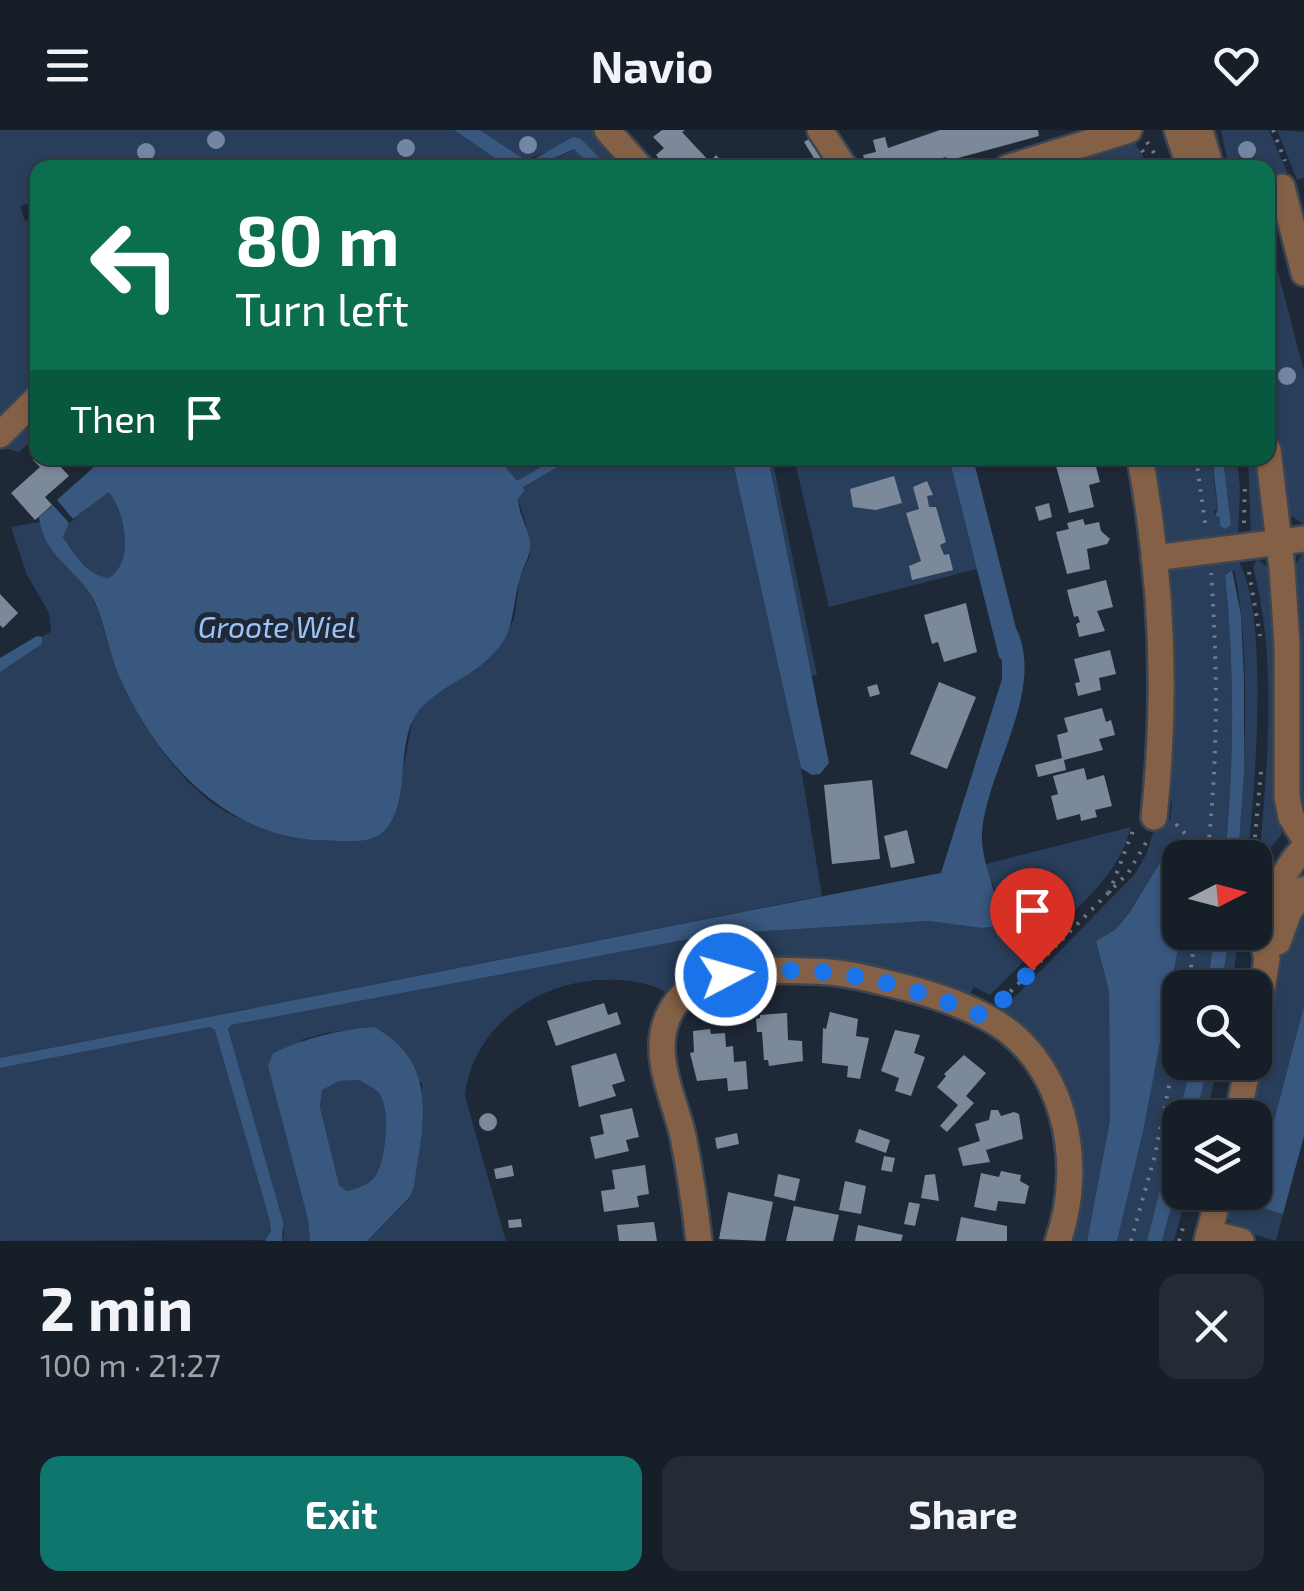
<!DOCTYPE html>
<html lang="en">
<head>
<meta charset="utf-8">
<style>
	body { margin:0; font-family:"Exo 2",sans-serif; background:#232b34; color:#f1f3f6; height:100vh; display:flex; flex-direction:column; font-size:38px; white-space:nowrap }
	* { box-sizing:border-box; margin:0 }
	p { font-size:32px; color:#9ea2a8 }
	.icon { flex:none; width:55px; height:55px; fill:none; stroke:currentColor; stroke-width:2; stroke-linecap:round; stroke-linejoin:round }
	.map { position:relative; height:1111px; overflow:hidden }
	.sheet { display:flex; flex-direction:column; background:#161e28; flex:1 }
	.sheet>* { flex:none }
	.top-card { position:absolute; left:30px; top:30px; width:1245px; height:305px; border-radius:20px; box-shadow:0 2px 8px #0004,0 0 0 2px #353c45; background:#0b6e4f; color:#fff; overflow:hidden }
	.needle { width:65px; rotate:84deg }
	.buttons { position:absolute; left:1162px; top:710px; display:grid; gap:20px }
	.buttons a { display:grid; place-items:center; width:110px; height:110px; border-radius:20px; background:#161e28; box-shadow:0 2px 8px #0004,0 0 0 2px #353c45; font-size:50px }
	.pin { position:absolute; display:grid; place-items:center; width:85px; height:85px; color:#fff; margin:-102px -42px; border-radius:50% 50% 50% 0; rotate:-45deg; box-shadow:0 0 10px #0007 }
	.pin .icon { rotate:45deg }
	.me { position:absolute; width:110px; margin:-55px; rotate:84deg; stroke-linejoin:round; filter:drop-shadow(0 0 8px #0008) }
	.turn { display:flex; align-items:center; gap:35px; height:210px; padding:0 40px; font-size:45px }
	.turn .icon { width:130px; height:130px; stroke-width:2.5 }
	.turn b { display:block; font-size:70px; line-height:85px }
	.then { display:flex; align-items:center; height:95px; padding:0 40px; background:#0003; gap:20px; font-size:38px }
	.round { display:grid; place-items:center; flex:none; width:105px; height:105px; border-radius:20px; background:#232b34 }
	.head { display:flex; align-items:center; justify-content:space-between; height:170px; padding:0 40px }
	h1 { font-size:60px; font-weight:700; line-height:75px }
	.primary-button { display:flex; gap:20px; margin-top:auto; padding:20px 40px }
	.primary-button a { flex:1; height:115px; border-radius:20px; background:#0f766e; color:#fff; font-size:40px; font-weight:700; line-height:115px; text-align:center }
	.primary-button a+a { background:#232b34; color:#f1f3f6 }
	header { display:flex; justify-content:space-between; align-items:center; height:130px; padding:0 40px; background:#161e28; font-size:45px; font-weight:700 }
	.map>svg:first-child { display:block }
</style>
</head>
<body>
<header><svg class="icon" aria-label="menu" viewBox="0 0 24 24"><path d="M4 6h16M4 12h16M4 18h16"/></svg>Navio<svg class="icon" aria-label="heart" viewBox="0 0 24 24"><path d="M12 20l-8-8c-3-5 5-10 8-4 3-6 11-1 8 4z"/></svg></header>
<div class="map">
<svg width="1304" height="1111" viewBox="0 0 1304 1111">
	<rect width="100%" height="100%" fill="#1e2836"/>
	<!-- green -->
	<g fill="#293e5a">
		<polygon points="0,0 454,0 508,37 38,38 37,71 20,76 25,91 37,89 37,254 0,295"/>
		<polygon points="480,0 600,0 634,37 609,37 581,9 525,30"/>
		<polygon points="1221,0 1269,0 1291,52 1268,58 1268,38 1216,37 1215,33 1227,29"/>
		<polygon points="1277,0 1304,2 1304,48 1297,50"/>
		<polygon points="1133,9 1149,37 1047,38 1054,31 1057,37 1073,33 1072,26"/>
		<polygon points="575,19 592,37 535,38"/>
		<polygon points="1268,104 1304,241 1304,394 1290,385 1286,375 1268,254"/>
		<polygon points="37,279 37,305 19,322 0,317"/>
		<path d="M504,328h228l69,310 21,128 -822,162v-386l42,-28 -1,-7 10,-5 -2,-19 -22,-38 -16,-48 29,-5c11,39 33,44 51,74 11,18 18,57 28,80 21,49 65,116 115,140 38,18 93,25 134,23l29,-37 16,-85 15,-17 58,-39 28,-41 6,-44 10,-20 -4,-32 -8,-25 7,-9 -18,-21z"/>
		<polygon points="768,328 772,328 817,545 811,546"/>
		<polygon points="794,328 949,328 977,439 829,477"/>
		<polygon points="1149,328 1211,328 1218,379 1214,381 1215,387 1220,388 1220,396 1231,395 1223,328 1237,328 1240,358 1238,406 1173,414 1163,408"/>
		<polygon points="1248,328 1258,328 1265,395 1259,403 1251,406"/>
		<path d="M109,361c16,22 26,70 0,87 -22,-3 -34,-24 -46,-41l6,-14z"/>
		<polygon points="1304,421 1304,682 1298,674 1293,440"/>
		<path d="M1257,428l14,13 5,78 2,163 4,22 -17,21 -5,-5c8,-93 17,-191 -7,-283z"/>
		<path d="M1237,429c34,53 17,234 11,298h-10c6,-93 14,-192 -3,-285l-4,-2 -6,5c10,95 9,188 0,282h-35l-6,-13h-11l-43,68 -14,17 -20,12 13,50 1,129 -23,121h-19l8,-109 -76,-120 135,-138 12,-21 10,-34 13,2 2,-19 -6,-7 1,-220 13,-11z"/>
		<path d="M1131,697c-12,47 -49,76 -82,109l-8,-8 -8,-3 -1,6 13,9 -55,55 -16,-8 -7,11 -39,-17 -68,-17 -190,31c-15,-11 -34,-14 -52,-15 -71,-5 -145,42 -153,116l41,145h-139l43,-43 9,-43 3,-71 -48,-57 -48,6 -25,7 9,201h-28l2,-8 -56,-204 3,-4 485,-91 212,-13 54,7 16,-2 13,6 8,-19h-15l-3,-4 -15,-45z"/>
		<polygon points="1304,770 1304,876 1252,1075 1283,1084 1276,1111 1234,1099 1226,1085 1230,1063 1255,1062 1255,988 1247,987 1283,810"/>
		<polygon points="1181,803 1215,803 1207,857 1180,858 1180,932 1192,933 1147,1111 1117,1111 1143,1002"/>
		<polygon points="1230,803 1239,803 1232,857 1221,858"/>
		<polygon points="210,897 216,900 269,1088 271,1101 267,1110 0,1111 0,938"/>
		<polygon points="1208,933 1218,933 1206,987 1195,988"/>
		<path d="M359,950c6,4 16,8 20,13 12,15 7,71 -5,85 -8,9 -17,11 -28,13l-7,-6 -19,-78 2,-17 17,-9z"/>
		<polygon points="1180,1045 1180,1062 1187,1063 1174,1111 1162,1111"/>
	</g>
	<!-- water -->
	<g fill="#39587f" fill-rule="evenodd">
		<polygon points="454,0 480,0 525,30 534,29 573,7 581,9 609,37 592,37 574,19 535,37 508,37"/>
		<path d="M104,328h400l3,11 18,21 -7,9c1,16 10,28 12,44 1,15 -7,22 -10,35 -10,35 -3,55 -33,82 -21,19 -48,28 -67,49 -27,31 -7,93 -36,122 -14,15 -47,9 -66,9 -96,-5 -163,-82 -199,-164 -10,-23 -16,-61 -27,-79 -18,-30 -49,-42 -53,-80l14,-12 16,18 -6,14c12,18 24,38 46,41 26,-17 16,-65 0,-86l-36,27 -16,-19z"/>
		<polygon points="732,328 768,328 829,633 820,644 812,645 801,638"/>
		<path d="M949,328h24l43,170c30,62 -28,139 -34,203 -1,15 3,31 8,46 3,12 6,25 14,35h10l12,5v12l-11,3 -17,-6 -16,2 -54,-7 -212,13 -485,91 -3,4 55,193 -1,19h-17l6,-10 -2,-13 -54,-188 -5,-3 -210,41v-10l941,-185 61,-194v-19l-3,-3z"/>
		<polygon points="1212,328 1223,328 1231,395 1225,399 1220,396 1220,388 1215,386 1218,378"/>
		<path d="M1232,440l9,45 3,63v93l-6,86 -13,1c9,-95 10,-188 0,-283z"/>
		<polygon points="37,506 42,507 42,514 0,542 0,528"/>
		<polygon points="1181,712 1189,727 1180,728 1181,803 1143,1002 1117,1111 1087,1111 1110,990 1109,861 1096,811 1116,799 1130,782 1169,718"/>
		<polygon points="1215,803 1230,803 1221,857 1207,857"/>
		<polygon points="1304,876 1304,1006 1283,1084 1252,1075"/>
		<path d="M374,897c65,36 50,95 40,159l-4,11 -43,44h-57l-2,-22 -40,-153 5,-13c33,-15 64,-23 101,-26zM359,950c6,4 16,8 20,13 12,15 7,71 -5,85 -8,8 -17,11 -28,13l-7,-6 -19,-78 2,-17 17,-9z"/>
		<polygon points="1192,932 1208,933 1197,981 1195,987 1180,988 1180,1045 1162,1111 1147,1111"/>
	</g>
	<g fill="none" stroke-linecap="round" stroke-linejoin="round">
		<!-- stream -->
		<polyline stroke="#39587f" stroke-width="8" points="520,354 565,328"/>
	</g>
	<!-- building -->
	<g fill="#7c899b">
		<polygon points="662,0 685,0 682,2 710,32 716,25 724,33 720,38 667,38 656,25 664,18 653,7"/>
		<polygon points="940,0 1038,0 1039,6 947,31 946,27 926,32 927,38 867,38 863,25 876,22 873,10 885,7 888,18"/>
		<polygon points="814,6 831,34 826,38 820,38 804,12"/>
		<polygon points="36,328 67,328 59,335 69,346 45,367 52,375 35,390 11,363 40,337 33,330"/>
		<polygon points="1082,329 1083,332 1094,329 1100,352 1089,355 1094,377 1069,383 1056,336"/>
		<polygon points="894,346 902,373 876,380 853,377 850,359"/>
		<polygon points="927,351 933,365 927,366 929,377 936,377 946,412 940,415 944,425 949,424 953,440 912,450 909,436 921,431 906,383 919,379 913,357"/>
		<polygon points="1049,373 1052,387 1039,391 1035,377"/>
		<polygon points="1083,389 1085,395 1099,392 1101,401 1110,409 1107,414 1087,419 1090,439 1067,444 1056,402 1069,399 1067,393"/>
		<polygon points="1106,450 1113,477 1097,481 1105,501 1079,507 1076,494 1080,492 1078,486 1074,487 1067,460"/>
		<polygon points="0,464 18,483 3,498 0,495"/>
		<polygon points="966,473 977,522 944,532 938,512 932,514 924,485"/>
		<polygon points="1110,520 1116,544 1099,548 1101,560 1078,566 1075,553 1080,552 1074,529"/>
		<polygon points="939,552 976,567 947,639 910,624"/>
		<polygon points="877,554 880,564 870,567 867,557"/>
		<polygon points="1102,578 1106,592 1111,590 1115,605 1099,609 1103,620 1064,630 1066,640 1038,647 1035,635 1062,628 1057,605 1068,602 1064,588"/>
		<polygon points="1084,638 1087,650 1104,645 1112,676 1095,680 1097,687 1081,691 1080,684 1057,690 1051,666 1058,664 1053,646"/>
		<polygon points="872,650 880,729 832,734 824,655"/>
		<polygon points="907,700 915,733 891,738 884,706"/>
		<polygon points="604,873 608,885 617,882 621,894 556,916 547,891"/>
		<polygon points="830,882 858,889 856,906 869,908 860,949 847,947 848,936 822,933 823,898 826,899"/>
		<polygon points="787,883 788,910 802,911 803,931 769,936 768,930 764,930 762,902 757,902 756,889 760,888 760,885"/>
		<polygon points="710,899 711,904 725,903 726,917 733,916 734,932 746,931 748,959 728,961 727,948 697,951 690,923 694,922 693,901"/>
		<polygon points="895,900 920,905 914,923 925,927 911,966 895,961 899,948 881,941"/>
		<polygon points="616,923 625,951 612,955 616,966 579,977 571,936"/>
		<polygon points="964,925 986,943 966,966 974,973 947,1002 940,996 958,975 937,957 946,946 944,944"/>
		<polygon points="632,978 639,1007 626,1010 629,1021 595,1029 590,1007 604,1004 600,985"/>
		<polygon points="991,980 998,980 1001,986 1014,982 1019,984 1023,1009 986,1020 990,1032 963,1036 958,1018 980,1011 975,994 989,990"/>
		<circle cx="488" cy="992" r="9"/>
		<polygon points="859,999 890,1010 886,1023 855,1012"/>
		<polygon points="737,1003 739,1014 717,1019 715,1008"/>
		<polygon points="884,1026 895,1028 892,1042 881,1040"/>
		<polygon points="512,1035 514,1046 496,1049 494,1039"/>
		<polygon points="645,1035 649,1064 637,1066 639,1077 604,1082 601,1061 615,1059 612,1040"/>
		<polygon points="1001,1041 1021,1045 1020,1051 1029,1056 1025,1074 998,1071 996,1081 974,1077 981,1043 999,1047"/>
		<polygon points="778,1044 800,1049 795,1071 774,1066"/>
		<polygon points="935,1044 939,1071 921,1068 925,1045"/>
		<polygon points="845,1051 866,1056 861,1084 839,1080"/>
		<polygon points="728,1062 773,1072 765,1111 719,1109"/>
		<polygon points="909,1072 920,1074 915,1096 904,1094"/>
		<polygon points="794,1076 839,1085 833,1111 786,1111"/>
		<polygon points="961,1087 1007,1096 1007,1111 956,1111"/>
		<polygon points="521,1089 522,1097 509,1098 508,1090"/>
		<polygon points="654,1092 657,1111 619,1111 617,1095"/>
		<polygon points="858,1095 903,1105 901,1111 855,1111"/>
	</g>
	<g fill="none" stroke-linecap="round" stroke-linejoin="round">
		<defs>
			<g id="minor">
				<polyline points="607,0 641,38"/>
				<polyline points="820,0 845,38"/>
				<polyline points="1177,0 1190,38"/>
				<polyline points="1200,0 1211,38"/>
				<polyline points="1007,38 1129,0"/>
				<polyline points="1282,57 1304,143"/>
				<polyline points="0,305 38,267"/>
				<polyline points="1268,320 1282,438 1287,515 1287,667 1291,687 1304,708"/>
				<path d="M1140,328c22,118 27,240 14,359"/>
				<polyline points="1154,428 1304,409"/>
				<polyline points="1278,812 1289,782 1304,759"/>
				<path d="M1255,902l12,-73c-10,-32 14,-88 37,-111"/>
				<polyline points="1237,988 1249,932"/>
				<polyline points="1209,1103 1241,1111"/>
				<path d="M699,1111c-4,-35 -9,-70 -16,-105 -8,-34 -29,-76 -18,-111 5,-17 16,-32 32,-40 33,-18 75,-15 112,-14 28,0 54,6 82,13 31,7 64,17 93,32 81,40 102,146 74,225"/>
				<polyline points="1207,1111 1220,1062"/>
			</g>
		</defs>
		<!-- minor casing -->
		<use href="#minor" stroke="#3c4653" stroke-width="30"/>
		<!-- path -->
		<g stroke="#727b87" stroke-width="4" stroke-dasharray="2.5 8" stroke-linecap="butt">
			<polyline points="1273,0 1285,31"/>
			<polyline points="1147,12 1161,34"/>
			<polyline points="1142,20 1152,38"/>
			<polyline points="1196,328 1206,399"/>
			<polyline points="1244,393 1245,352"/>
			<polyline points="1249,442 1260,506"/>
			<polyline points="1176,694 1207,727"/>
			<path d="M1207,728c11,-96 11,-189 4,-285"/>
			<polyline points="1253,728 1261,641"/>
			<polyline points="1255,731 1266,732"/>
			<polyline points="1109,763 1134,698"/>
			<polyline points="1188,858 1196,802"/>
			<polyline points="1003,869 1128,743 1147,711"/>
			<polyline points="1131,1111 1155,1025 1180,902"/>
			<polyline points="1179,1111 1185,1091"/>
		</g>
		<!-- minor -->
		<use href="#minor" stroke="#846146" stroke-width="25"/>
	</g>
	<!-- trees -->
	<g fill="#7286a2">
		<circle cx="216" cy="10" r="9"/>
		<circle cx="528" cy="15" r="9"/>
		<circle cx="406" cy="18" r="9"/>
		<circle cx="1247" cy="20" r="9"/>
		<circle cx="146" cy="22" r="9"/>
		<circle cx="1287" cy="246" r="9"/>
	</g>
	<g fill="none" stroke-linecap="round" stroke-linejoin="round">
		<!-- route -->
		<path stroke="#1a73e8" stroke-width="18" stroke-dasharray="0 32.4" d="M726,845c100,-14 167,5 260,42l46,-47"/>
	</g>
	<g text-anchor="middle" dominant-baseline="central" stroke-width="10" stroke-linejoin="round" paint-order="stroke">
		<!-- water labels -->
		<g font-size="30" font-style="italic" fill="#9cc2f6" stroke="#1e2836">
			<text x="277" y="496">Groote Wiel</text>
		</g>
	</g>
</svg>
<div class="buttons">
<a><svg class="needle" viewBox="-14 -14 28 28"><path d="M0-13l5 13h-10z" fill="#e53935"/><path d="M0 13l5-13h-10z" fill="#9ea2a8"/></svg></a>
<a><svg class="icon" aria-label="search" viewBox="0 0 24 24"><circle cx="10" cy="10" r="6"/><path d="M15 15l6 6"/></svg></a>
<a><svg class="icon" aria-label="layers" viewBox="0 0 24 24"><path d="M12 4l9 5-9 5-9-5zM3 14l9 5 9-5"/></svg></a>
</div>
<div class="pin" style="left:1032px;top:840px;background:#d93025"><svg class="icon" aria-label="arrive" viewBox="0 0 24 24"><path d="M6 21V4h12l-3 4 3 4H6"/></svg></div>
<svg class="me" style="left:726px;top:845px" viewBox="-20 -20 40 40"><circle r="17" fill="#1a73e8" stroke="#fff" stroke-width="3"/><path d="M0-11L8 9 0 5-8 9z" fill="#fff"/></svg>
<div class="top-card">
<div class="turn"><svg class="icon" aria-label="left" viewBox="0 0 24 24"><path d="M17 20v-9H6M10 6l-5 5 5 5"/></svg><div><b>80 m</b>Turn left</div></div>
<div class="then">Then<svg class="icon" aria-label="arrive" viewBox="0 0 24 24"><path d="M6 21V4h12l-3 4 3 4H6"/></svg></div>
</div>
</div>
<section class="sheet">
<div class="head"><div><h1>2 min</h1><p>100 m · 21:27</p></div><a class="round"><svg class="icon" aria-label="close" viewBox="0 0 24 24"><path d="M6 6l12 12M18 6L6 18"/></svg></a></div>
<div class="primary-button"><a>Exit</a><a>Share</a></div>
</section>
</body>
</html>
